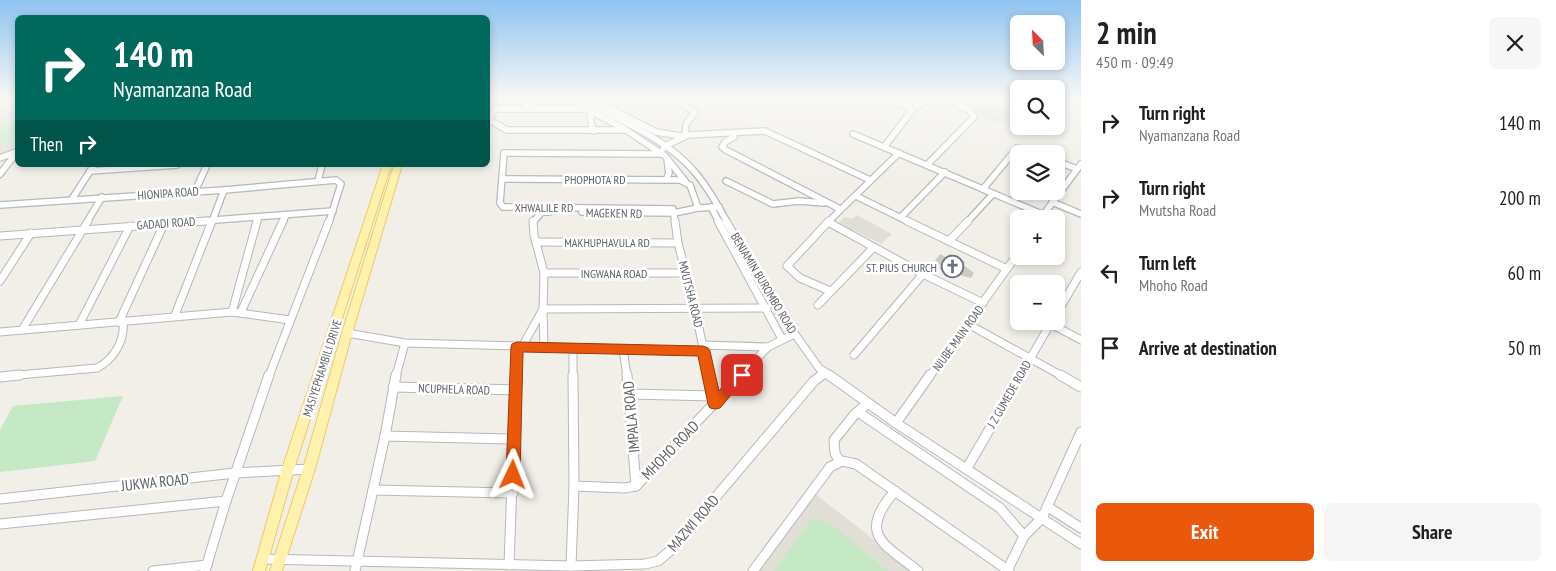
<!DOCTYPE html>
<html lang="en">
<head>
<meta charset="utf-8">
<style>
	body { margin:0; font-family:"PT Sans Narrow",sans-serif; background:#f6f6f6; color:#202124; height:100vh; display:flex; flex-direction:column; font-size:19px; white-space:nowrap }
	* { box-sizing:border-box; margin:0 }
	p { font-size:16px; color:#757577 }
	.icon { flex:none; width:28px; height:28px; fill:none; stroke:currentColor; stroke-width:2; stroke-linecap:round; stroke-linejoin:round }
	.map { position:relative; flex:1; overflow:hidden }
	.drawer { display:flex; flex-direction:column; background:#fff; width:475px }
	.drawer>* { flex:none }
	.banner { position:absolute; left:15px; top:15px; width:475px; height:152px; border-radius:8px; box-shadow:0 2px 8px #0003; background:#00695c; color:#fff; overflow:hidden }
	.needle { width:32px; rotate:336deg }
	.fabs { position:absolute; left:1010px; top:15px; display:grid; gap:10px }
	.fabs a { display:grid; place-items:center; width:55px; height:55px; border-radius:8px; background:#fff; box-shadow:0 2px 8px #0003; font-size:25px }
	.pin { position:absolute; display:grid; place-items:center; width:42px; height:42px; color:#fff; margin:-21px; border-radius:10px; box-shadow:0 2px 8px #0006 }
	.me { position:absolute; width:55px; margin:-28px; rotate:2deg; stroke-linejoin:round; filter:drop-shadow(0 0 4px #0008) }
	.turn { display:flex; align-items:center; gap:18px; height:105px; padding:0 15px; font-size:22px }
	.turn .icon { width:65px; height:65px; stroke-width:2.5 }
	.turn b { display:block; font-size:35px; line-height:42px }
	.then { display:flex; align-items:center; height:48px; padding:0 15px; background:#0003; gap:10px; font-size:19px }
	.round { display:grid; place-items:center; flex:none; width:52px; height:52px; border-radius:8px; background:#f6f6f6 }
	.head { display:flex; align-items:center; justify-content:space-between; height:85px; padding:0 15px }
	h1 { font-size:30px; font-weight:800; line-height:38px }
	.cta { display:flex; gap:10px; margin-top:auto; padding:10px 15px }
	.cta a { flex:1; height:58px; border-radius:8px; background:#ea580c; color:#fff; font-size:20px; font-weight:800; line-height:58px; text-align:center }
	.cta a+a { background:#f6f6f6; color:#202124 }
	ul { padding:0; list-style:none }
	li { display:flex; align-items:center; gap:15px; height:75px; padding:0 15px }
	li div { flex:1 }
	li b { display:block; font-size:19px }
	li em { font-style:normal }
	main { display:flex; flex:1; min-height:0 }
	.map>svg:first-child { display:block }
</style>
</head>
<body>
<main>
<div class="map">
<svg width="1081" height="571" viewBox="0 0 1081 571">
	<rect width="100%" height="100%" fill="#f1efe8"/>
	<!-- education -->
	<g fill="#e1ded6">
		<polygon points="0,99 17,99 17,143 12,150 0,155"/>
		<polygon points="965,99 1019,99 1019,126 1047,126 1039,136 974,114 960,104"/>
		<polygon points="857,215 892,234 881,244 839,223 844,217 852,219"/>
		<polygon points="815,494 914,571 758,571"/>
	</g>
	<!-- green -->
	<g fill="#c5e8c5">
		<polygon points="1010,99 1019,99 1019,120 1010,117 1002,108"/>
		<polygon points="0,124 18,124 17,134 10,141 0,145"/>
		<polygon points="123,396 95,461 0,472 0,430 13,406"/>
		<polygon points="811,520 828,522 888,571 774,571"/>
	</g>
	<!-- building -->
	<polygon fill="#cccac5" points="940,254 946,257 950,254 965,262 964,265 974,273 971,278 956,274 953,276 940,269 940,265 935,261"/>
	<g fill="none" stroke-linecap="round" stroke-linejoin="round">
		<defs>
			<g id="minor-far2">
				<polyline points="519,99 533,109"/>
				<polyline points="568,99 623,128 665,156 685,181"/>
				<path d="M580,99c38,21 84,38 113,71 14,16 24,34 34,52"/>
				<polyline points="592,99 656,132 681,136"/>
				<polyline points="666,99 680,103 695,112 686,124 685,135"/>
				<polyline points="888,99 913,109"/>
				<polyline points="588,109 495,109 490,116 491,121 507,130 626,130"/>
				<polyline points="593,131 590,117 594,112"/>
				<polyline points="732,133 734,137 725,142 722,147 726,150 840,209"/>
				<polyline points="853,134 1044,215"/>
				<polyline points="884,147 913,109 928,99"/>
				<polyline points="663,149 665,146 688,135 765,131 870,180"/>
				<polyline points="661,154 504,153 500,203 503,207 673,209 675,222"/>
				<polyline points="0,158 16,152"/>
				<polyline points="1056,161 1077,169"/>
				<polyline points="927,165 974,117 970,111 949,99"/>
				<polyline points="90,171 177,165"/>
				<polyline points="0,174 17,152"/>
				<polyline points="502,179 680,180 690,185 698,208"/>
				<polyline points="666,180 669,173 667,159"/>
				<polyline points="318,181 322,165"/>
				<polyline points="726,181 773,204 799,201 824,203"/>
				<polyline points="983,189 1017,148 1036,154"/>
				<polyline points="195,191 207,165"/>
				<polyline points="856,196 909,222"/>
				<polyline points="72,199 94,165"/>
				<polyline points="1052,202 1081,214"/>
				<polyline points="0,205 224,190 336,180 341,184 329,222"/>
				<polyline points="711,207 719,222"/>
				<polyline points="582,212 674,213 698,208 719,207"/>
				<polyline points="901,217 945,172"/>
				<polyline points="1041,218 1081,164"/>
				<polyline points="87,222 102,197"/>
				<polyline points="189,222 333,211"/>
				<polyline points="212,222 224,190"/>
				<polyline points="257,222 258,217"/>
				<polyline points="283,222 286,215"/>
				<polyline points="533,222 542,212 549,212"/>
				<polyline points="828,222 899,153"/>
				<polyline points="967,222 993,194"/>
			</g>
			<g id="minor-far1">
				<polyline points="675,221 678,243 695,309 709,376"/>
				<polyline points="718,221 782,339"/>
				<polyline points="726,221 777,309 819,368 831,376"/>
				<polyline points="829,221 787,266 800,278 830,291"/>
				<polyline points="907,221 1007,269"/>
				<polyline points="828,222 923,274 983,303"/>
				<polyline points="0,236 206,221"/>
				<polyline points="949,241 968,221"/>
				<polyline points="537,242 678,243"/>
				<polyline points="544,273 685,273"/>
				<polyline points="0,281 31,233"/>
				<polyline points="818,305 873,248"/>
				<polyline points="232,312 257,221"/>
				<polyline points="241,312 283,221"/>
				<polyline points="175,315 212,221"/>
				<polyline points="1056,315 1081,272"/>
				<polyline points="968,324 1062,376"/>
				<polyline points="1051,324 1081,340"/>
				<polyline points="79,325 130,226"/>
				<polyline points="22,330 88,221"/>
				<polyline points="0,332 232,312 290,320"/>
				<polyline points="347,333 405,343 703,351"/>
				<polyline points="703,345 768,347"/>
				<polyline points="522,347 543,309 544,273 534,235 533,221"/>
				<polyline points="544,347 543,309 767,308"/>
				<polyline points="573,348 573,376"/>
				<polyline points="623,349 627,376"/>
				<polyline points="854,355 923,274"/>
				<path d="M7,376l90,-8c16,-8 28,-27 26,-45l-4,-1 45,-98"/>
				<polyline points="269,376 329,221"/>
				<polyline points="396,376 405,343"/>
				<polyline points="516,376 517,347"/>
				<polyline points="740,376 768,347 794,334"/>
				<polyline points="820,376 825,373 821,370"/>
				<polyline points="930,376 1019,252"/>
				<polyline points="1020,376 1052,321"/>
			</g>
			<g id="minor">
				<polyline points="627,375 636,486"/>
				<polyline points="709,375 715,404"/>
				<polyline points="829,375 896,423 1081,544"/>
				<polyline points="1060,375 1081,387"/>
				<polyline points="0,377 20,375"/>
				<polyline points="393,387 516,390"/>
				<polyline points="630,394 714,396"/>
				<polyline points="858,412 1000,508 1024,536"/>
				<polyline points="896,423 930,375"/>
				<polyline points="385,436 514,439"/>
				<polyline points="839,461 835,453 834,440 855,414 868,403"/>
				<polyline points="967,468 1021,375"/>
				<polyline points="574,486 624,488 636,486 741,375"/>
				<polyline points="373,490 513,493"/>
				<path d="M895,491c-37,43 -13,52 23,80"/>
				<polyline points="0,499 235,473 309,469"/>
				<polyline points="1048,507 1081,528"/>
				<polyline points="0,524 226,501"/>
				<polyline points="262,559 571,566 645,564 658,561 671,550 814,381 822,375"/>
				<polyline points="509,565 516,375"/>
				<polyline points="571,566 574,486 573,375"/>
				<polyline points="153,571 207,565"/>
				<polyline points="205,571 226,501 269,375"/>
				<polyline points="355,571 385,436 396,375"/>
				<polyline points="753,571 830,467 842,461 856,464 1009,571"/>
				<polyline points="1007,571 1024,536 1042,518 1081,432"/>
			</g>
			<g id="major">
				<polygon points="383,165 391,165 294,469 265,571 253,571 282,469"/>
				<polygon points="394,165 402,165 352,333 315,469 282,571 270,571 303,469 342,333"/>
			</g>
		</defs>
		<!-- minor-far2 casing -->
		<use href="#minor-far2" stroke="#b5b8bc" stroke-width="8"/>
		<!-- minor-far1 casing -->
		<use href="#minor-far1" stroke="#b5b8bc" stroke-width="9"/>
		<!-- minor casing -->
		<use href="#minor" stroke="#b5b8bc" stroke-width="11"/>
		<!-- major casing -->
		<use href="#major" stroke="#f2c960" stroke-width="2"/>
		<!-- minor-far2 -->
		<use href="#minor-far2" stroke="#fff" stroke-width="5.5"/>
		<!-- minor-far1 -->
		<use href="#minor-far1" stroke="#fff" stroke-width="7"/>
		<!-- minor -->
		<use href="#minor" stroke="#fff" stroke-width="9"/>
		<!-- major -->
		<use href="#major" fill="#fff2af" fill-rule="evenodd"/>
	</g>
	<!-- sky -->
	<linearGradient id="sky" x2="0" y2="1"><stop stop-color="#8fc3f1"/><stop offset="0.55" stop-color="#f9f8f5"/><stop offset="1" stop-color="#f9f8f5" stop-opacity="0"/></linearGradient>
	<rect width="1081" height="179" fill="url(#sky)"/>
	<!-- route -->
	<path fill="#ea580c" stroke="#983908" d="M517,342l186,4 5,2 2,3 9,40c7,-8 16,-23 27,-20l2,4 -28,33 -5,1 -5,-1 -2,-4 -10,-48 -175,-4 -3,123 -2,5 -5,2 -5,-2 -2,-5 5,-128 1,-3z"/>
	<!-- icons -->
	<defs>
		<symbol id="church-ring" viewBox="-11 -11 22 22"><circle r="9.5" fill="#fff" stroke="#6b7280" stroke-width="1.5"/><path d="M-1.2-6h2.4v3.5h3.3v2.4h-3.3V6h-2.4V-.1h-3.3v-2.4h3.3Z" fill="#6b7280"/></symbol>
	</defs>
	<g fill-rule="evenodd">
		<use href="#church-ring" x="940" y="254" width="25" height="25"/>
	</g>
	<g text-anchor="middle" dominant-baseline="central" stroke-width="5" stroke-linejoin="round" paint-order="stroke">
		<!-- street labels -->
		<g font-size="12" fill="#5f6368" stroke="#fff">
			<text x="595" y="179">PHOPHOTA RD</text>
			<text transform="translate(168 193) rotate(-4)">HIONIPA ROAD</text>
			<text x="544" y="207">XHWALILE RD</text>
			<text transform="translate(614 213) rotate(1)">MAGEKEN RD</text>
			<text transform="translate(166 223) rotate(-4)">GADADI ROAD</text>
			<text x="607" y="242">MAKHUPHAVULA RD</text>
			<text x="614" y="273">INGWANA ROAD</text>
			<text transform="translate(764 283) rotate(59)">BENJAMIN BUROMBO ROAD</text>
			<text transform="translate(691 294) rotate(76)">MVUTSHA ROAD</text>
			<text transform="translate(958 338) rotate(-54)">NJUBE MAIN ROAD</text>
			<text transform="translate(322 368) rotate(-72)">MASIYEPHAMBILI DRIVE</text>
			<text transform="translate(454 389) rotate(2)">NCUPHELA ROAD</text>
			<text transform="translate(1009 394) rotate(-60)">J Z GUMEDE ROAD</text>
		</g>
		<!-- worship labels -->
		<g font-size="12" fill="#5b616d" stroke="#fff" text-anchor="end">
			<text x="937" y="267">ST. PIUS CHURCH</text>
		</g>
		<!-- near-street labels -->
		<g font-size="15" fill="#5f6368" stroke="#fff">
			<text transform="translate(631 417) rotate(-95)">IMPALA ROAD</text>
			<text transform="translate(670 450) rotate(-46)">MHOHO ROAD</text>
			<text transform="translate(155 482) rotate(-6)">JUKWA ROAD</text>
			<text transform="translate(693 523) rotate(-49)">MAZWI ROAD</text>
		</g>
	</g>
</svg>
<div class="fabs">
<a><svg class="needle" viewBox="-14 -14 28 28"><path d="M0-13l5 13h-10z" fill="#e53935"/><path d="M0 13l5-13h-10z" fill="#757577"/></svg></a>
<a><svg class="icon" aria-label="search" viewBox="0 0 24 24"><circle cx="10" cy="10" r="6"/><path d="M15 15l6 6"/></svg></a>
<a><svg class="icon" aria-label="layers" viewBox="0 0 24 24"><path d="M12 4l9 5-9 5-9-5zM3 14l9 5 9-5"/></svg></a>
<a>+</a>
<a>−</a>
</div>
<div class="pin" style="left:742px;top:375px;background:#d93025"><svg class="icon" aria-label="arrive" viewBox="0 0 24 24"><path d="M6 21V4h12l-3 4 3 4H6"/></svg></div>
<svg class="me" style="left:513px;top:475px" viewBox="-20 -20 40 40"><path d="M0-17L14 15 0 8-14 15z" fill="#ea580c" stroke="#fff" stroke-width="4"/></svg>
<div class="banner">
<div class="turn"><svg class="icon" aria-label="right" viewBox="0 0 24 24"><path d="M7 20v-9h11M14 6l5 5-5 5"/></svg><div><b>140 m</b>Nyamanzana Road</div></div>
<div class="then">Then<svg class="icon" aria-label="right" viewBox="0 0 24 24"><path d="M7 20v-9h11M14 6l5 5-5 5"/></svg></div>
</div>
</div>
<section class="drawer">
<div class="head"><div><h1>2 min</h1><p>450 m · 09:49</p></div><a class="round"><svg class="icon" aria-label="close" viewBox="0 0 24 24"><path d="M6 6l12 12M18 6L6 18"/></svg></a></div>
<ul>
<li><svg class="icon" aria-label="right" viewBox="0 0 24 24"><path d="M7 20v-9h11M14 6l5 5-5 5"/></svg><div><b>Turn right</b><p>Nyamanzana Road</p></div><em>140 m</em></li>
<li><svg class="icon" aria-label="right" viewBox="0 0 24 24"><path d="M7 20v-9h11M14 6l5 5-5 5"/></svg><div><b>Turn right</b><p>Mvutsha Road</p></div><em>200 m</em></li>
<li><svg class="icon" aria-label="left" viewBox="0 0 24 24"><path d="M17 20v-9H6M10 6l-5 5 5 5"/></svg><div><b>Turn left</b><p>Mhoho Road</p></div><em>60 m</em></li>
<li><svg class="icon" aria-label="arrive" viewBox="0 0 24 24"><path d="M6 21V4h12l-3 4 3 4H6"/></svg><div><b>Arrive at destination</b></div><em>50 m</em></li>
</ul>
<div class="cta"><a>Exit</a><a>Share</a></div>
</section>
</main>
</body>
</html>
